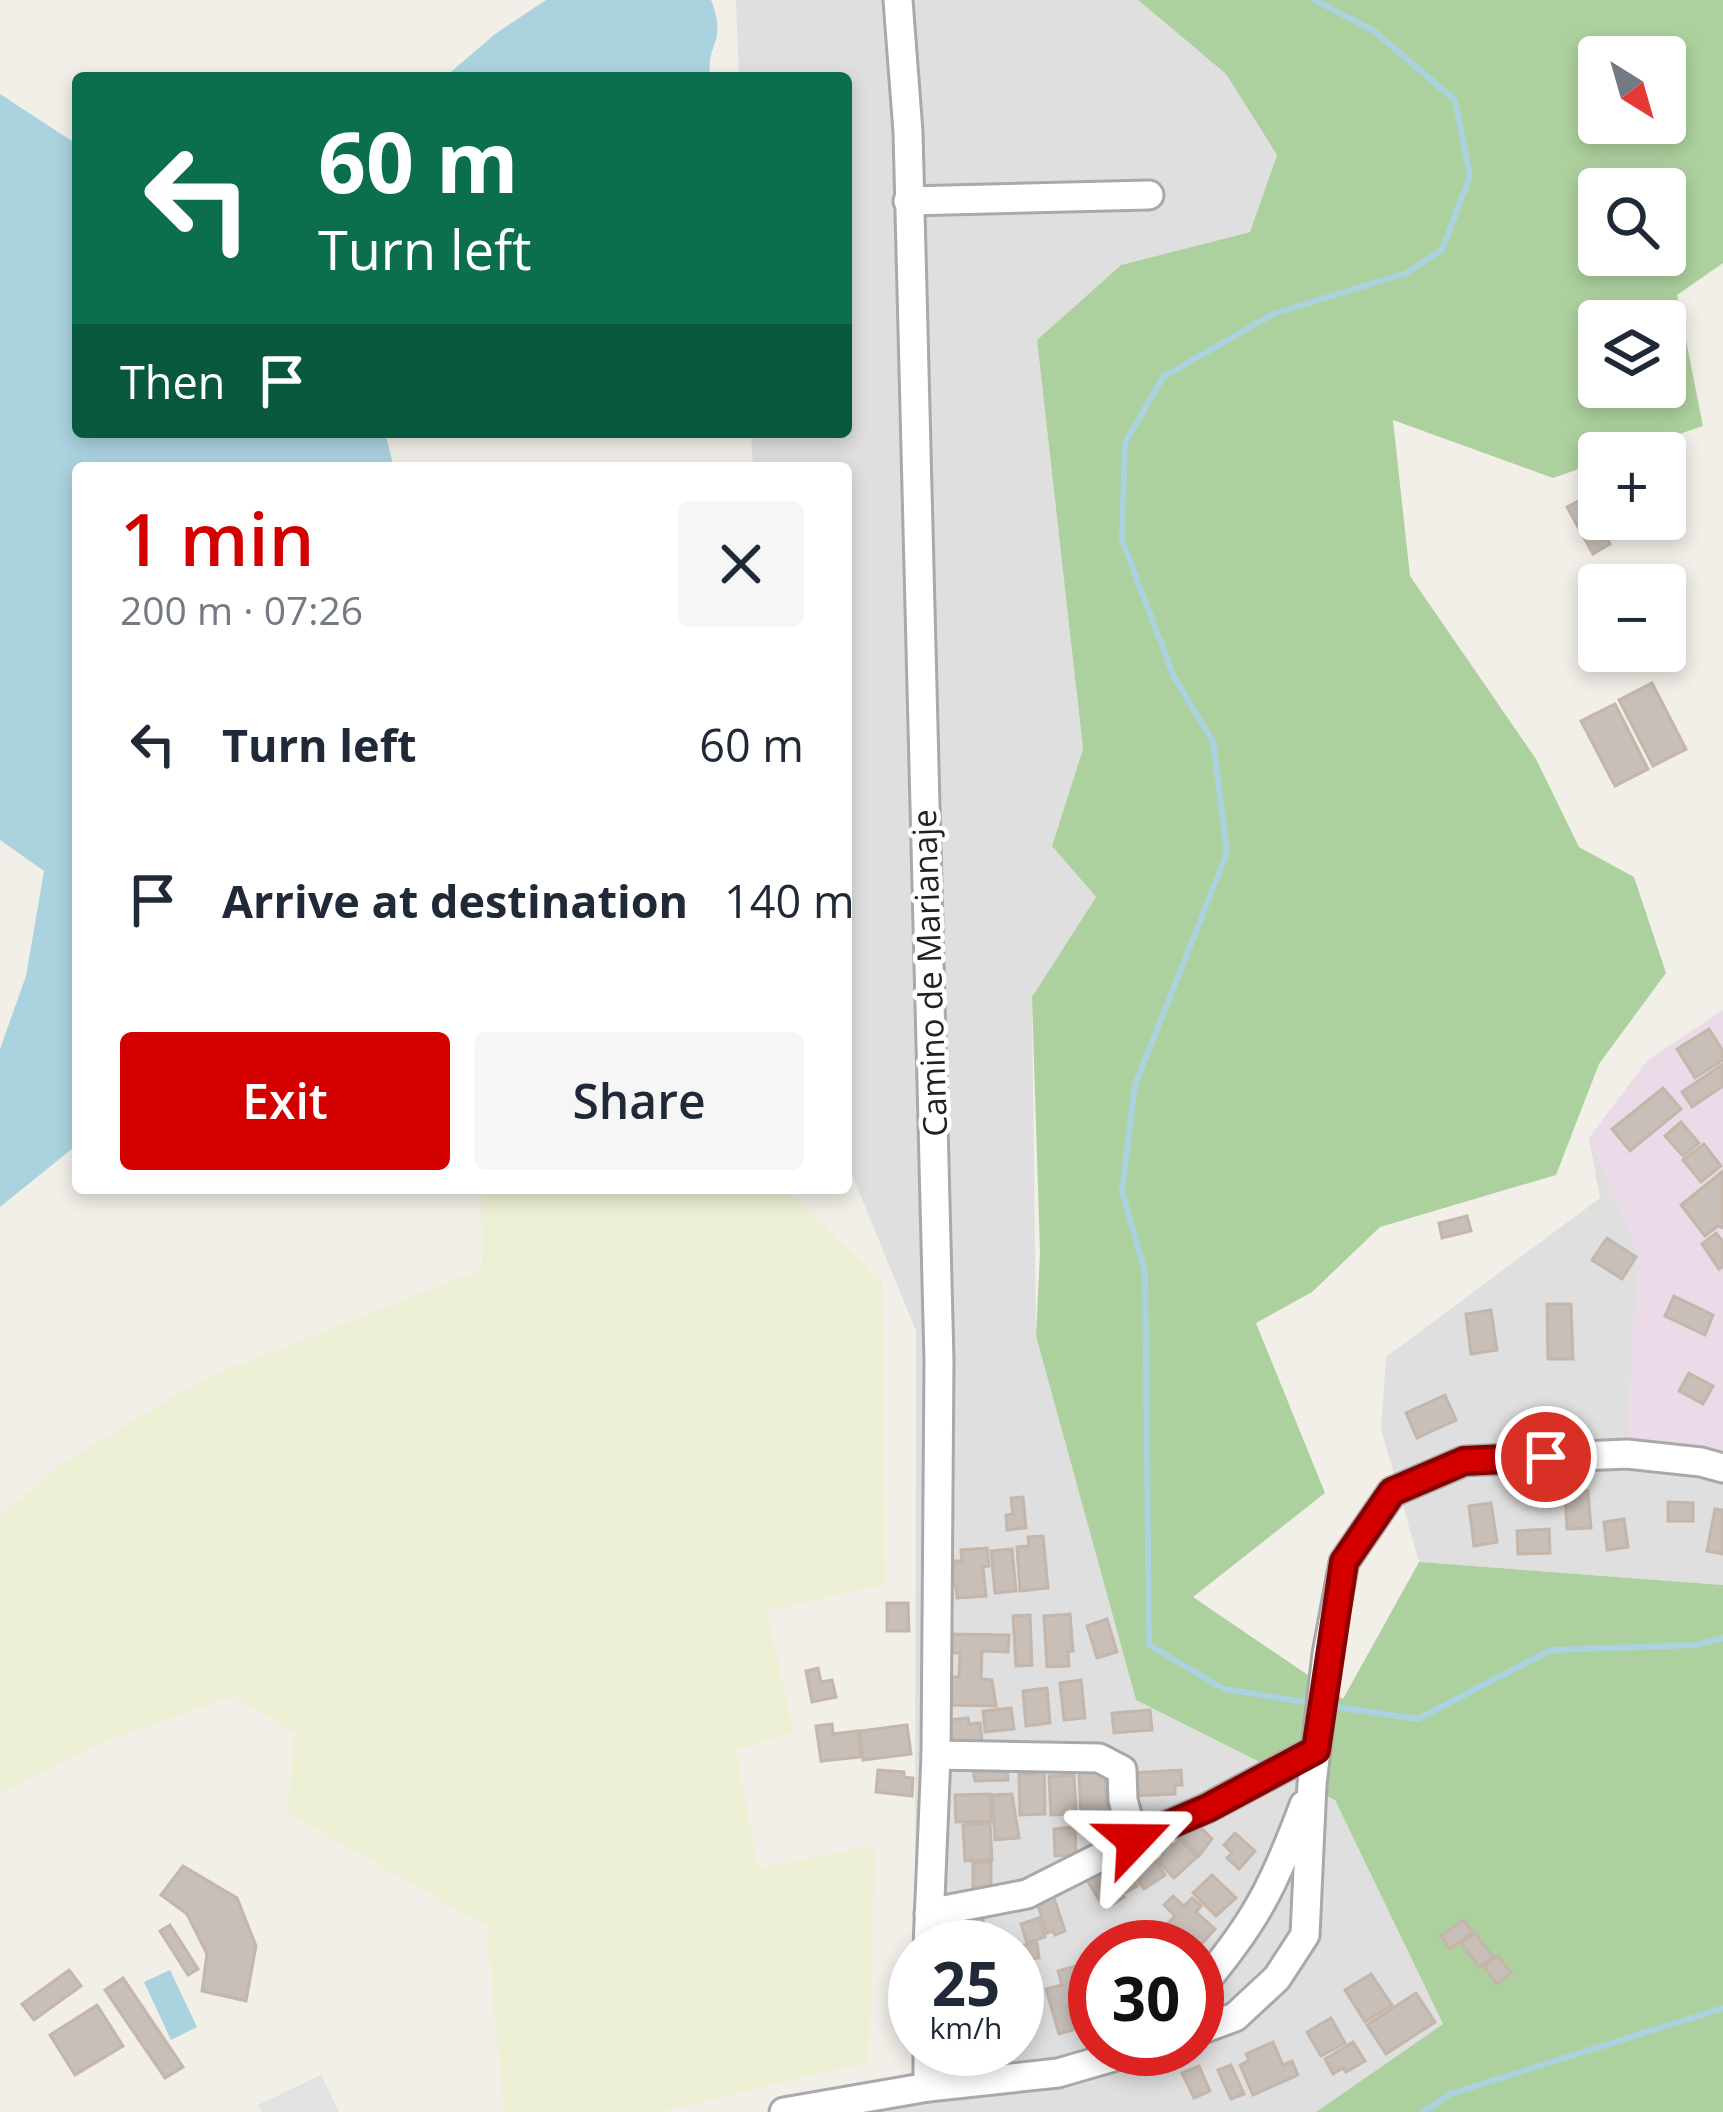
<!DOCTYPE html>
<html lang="en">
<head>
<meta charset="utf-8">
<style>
	body { margin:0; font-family:"Open Sans",sans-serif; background:#f6f6f7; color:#1f2937; height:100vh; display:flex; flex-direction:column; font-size:45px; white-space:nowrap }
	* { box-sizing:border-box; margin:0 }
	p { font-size:39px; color:#747a83 }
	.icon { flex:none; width:66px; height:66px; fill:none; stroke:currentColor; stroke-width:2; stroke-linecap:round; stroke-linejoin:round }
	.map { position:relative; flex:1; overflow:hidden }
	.drawer { position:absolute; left:72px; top:462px; width:780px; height:732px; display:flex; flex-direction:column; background:#fff; border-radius:12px; box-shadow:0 6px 18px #0003 }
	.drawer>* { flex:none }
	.hud { position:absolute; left:72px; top:72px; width:780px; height:366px; border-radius:12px; box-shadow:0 6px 18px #0003; background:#0b6e4f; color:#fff; overflow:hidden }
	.needle { width:78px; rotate:143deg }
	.controls { position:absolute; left:1578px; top:36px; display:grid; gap:24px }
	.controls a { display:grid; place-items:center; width:108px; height:108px; border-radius:12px; background:#fff; box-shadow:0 6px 18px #0003; font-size:60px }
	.speed { position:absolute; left:888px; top:1920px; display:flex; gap:24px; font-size:60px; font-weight:700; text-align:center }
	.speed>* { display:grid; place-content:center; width:156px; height:156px; border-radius:50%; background:#fff; box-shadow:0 6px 18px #0003; line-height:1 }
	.speed small { font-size:30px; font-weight:400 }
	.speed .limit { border:18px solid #d22; background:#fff; color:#111 }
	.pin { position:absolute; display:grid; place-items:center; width:102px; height:102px; color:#fff; margin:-51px; border:6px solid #fff; border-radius:50%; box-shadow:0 3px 12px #0007 }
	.me { position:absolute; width:132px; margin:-66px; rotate:67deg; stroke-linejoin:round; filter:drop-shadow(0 0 9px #0008) }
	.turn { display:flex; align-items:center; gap:42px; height:252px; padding:0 48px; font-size:54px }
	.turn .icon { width:156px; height:156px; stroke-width:2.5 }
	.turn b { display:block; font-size:84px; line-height:102px }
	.then { display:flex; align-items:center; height:114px; padding:0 48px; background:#0003; gap:24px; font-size:45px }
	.round { display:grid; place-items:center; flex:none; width:126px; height:126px; border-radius:12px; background:#f6f6f7 }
	.summary { display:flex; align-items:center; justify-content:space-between; height:204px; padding:0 48px }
	h1 { font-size:72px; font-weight:600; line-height:90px; color:#d40000 }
	.button { display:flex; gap:24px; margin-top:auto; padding:24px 48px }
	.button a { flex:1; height:138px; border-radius:12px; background:#d40000; color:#fff; font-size:48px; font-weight:600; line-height:138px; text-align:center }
	.button a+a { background:#f6f6f7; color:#1f2937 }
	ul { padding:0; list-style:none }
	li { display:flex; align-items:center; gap:36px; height:156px; padding:0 48px }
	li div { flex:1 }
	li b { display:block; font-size:45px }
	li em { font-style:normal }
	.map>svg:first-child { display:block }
</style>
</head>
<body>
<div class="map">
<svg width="1723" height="2112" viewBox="0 0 1723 2112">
	<rect width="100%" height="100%" fill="#f2efe9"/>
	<!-- residential -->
	<g fill="#e0dfdf" fill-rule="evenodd">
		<path d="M736,0h402l88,74 51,81 -27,77 -129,33 -84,75 46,409 -31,97 44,51 -64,100 4,339 100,364 199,100 108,224 -127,88h-515l114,-40v-23h102v-102h-102l1,-616 -70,-171v-692h-93l-2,-36h95v-354h-107zM1095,1947h102v102h-102z"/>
		<polygon points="1723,1010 1723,1585 1419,1562 1381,1429 1386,1357 1600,1198 1589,1138 1647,1061"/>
	</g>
	<!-- industrial -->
	<polygon fill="#ebdbe8" points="1723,1010 1723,1457 1626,1446 1638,1252 1589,1138 1647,1061"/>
	<!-- farmland -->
	<polygon fill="#eef0d5" points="481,1188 784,1188 882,1280 886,1584 767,1611 794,1732 736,1750 758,1868 875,1845 869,2062 660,2112 504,2112 486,1926 287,1813 295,1733 234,1696 92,1746 0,1794 0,1515 66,1461 203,1379 482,1269"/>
	<!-- forest -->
	<path fill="#add19e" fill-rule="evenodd" d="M1138,0h585v263l-46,32 26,131 -79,27h-25v9l-46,16 -160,-58 17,156 126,183 43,88 55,30 32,96 -67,91 -43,111 -176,52 -68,65 -56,31 69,170 -132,104 150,102 76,-137 304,23v527h-407l127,-88 -108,-224 -199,-100 -100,-364 4,-83 -8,-256 64,-100 -44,-51 31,-97 -46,-409 84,-75 129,-33 27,-77 -51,-81zM1599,57h66v66h-66zM1599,189h66v66h-66zM1599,321h66v66h-66z"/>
	<!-- parking -->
	<polygon fill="#e2e2e2" points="321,2075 339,2112 262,2112 258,2105"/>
	<!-- water -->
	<g fill="#aad3df">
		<path d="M546,0h165c17,43 -5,41 -1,78h-266l51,-44z"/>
		<polygon points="0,94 78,145 78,432 385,432 394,468 78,468 78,1144 0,1207 0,1049 26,976 44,871 0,840"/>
		<polygon points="170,1970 197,2027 171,2040 144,1982"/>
	</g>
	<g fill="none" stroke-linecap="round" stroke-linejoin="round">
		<!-- stream -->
		<g stroke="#aad3df" stroke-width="6">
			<polyline points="1305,1702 1224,1689 1149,1645 1145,1272 1122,1192 1135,1085 1227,853 1213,742 1174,677 1122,540 1125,443 1163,377 1273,314 1406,273 1442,250 1470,176 1455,100 1374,31 1315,0"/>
			<polyline points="1337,1707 1418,1719 1551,1650 1696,1645 1723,1638"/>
			<polyline points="1423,2112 1450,2094 1723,2008"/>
		</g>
	</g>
	<!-- building -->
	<g fill="#c7bfb8" stroke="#c4b6ab" stroke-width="3">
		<polygon points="1584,498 1610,544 1593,554 1567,507"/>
		<polygon points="1652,683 1686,749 1653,766 1619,700"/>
		<polygon points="1615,704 1648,769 1615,786 1581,721"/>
		<polygon points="1709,1029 1723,1051 1723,1060 1695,1078 1677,1049"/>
		<polygon points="1723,1064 1723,1086 1692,1107 1682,1092"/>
		<polygon points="1663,1088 1681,1109 1630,1151 1612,1129"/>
		<polygon points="1681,1122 1699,1143 1683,1156 1665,1136"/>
		<polygon points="1704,1144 1721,1166 1701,1182 1683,1160"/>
		<polygon points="1723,1171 1723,1228 1718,1226 1705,1236 1681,1205"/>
		<polygon points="1467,1216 1471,1231 1442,1238 1439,1223"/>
		<polygon points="1716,1233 1723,1242 1723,1266 1719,1269 1702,1244"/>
		<polygon points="1607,1238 1636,1257 1622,1279 1592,1260"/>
		<polygon points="1674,1296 1713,1315 1705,1335 1665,1316"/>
		<polygon points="1547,1304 1571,1304 1573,1359 1548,1359"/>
		<polygon points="1491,1310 1497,1350 1471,1354 1466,1314"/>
		<polygon points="1689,1373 1713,1386 1703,1404 1679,1391"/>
		<polygon points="1445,1395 1456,1420 1417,1438 1406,1413"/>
		<polygon points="1588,1491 1591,1528 1567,1529 1565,1493"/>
		<polygon points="1023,1497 1026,1528 1007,1530 1006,1515 1013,1514 1011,1498"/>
		<polygon points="1668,1502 1693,1503 1693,1521 1668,1521"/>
		<polygon points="1491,1503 1497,1542 1474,1546 1469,1506"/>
		<polygon points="1715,1509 1723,1510 1723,1554 1707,1551"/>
		<polygon points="1624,1519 1628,1547 1607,1550 1604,1522"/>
		<polygon points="1549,1529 1550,1553 1518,1554 1517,1531"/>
		<polygon points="1043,1536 1048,1588 1020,1591 1017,1547 1029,1546 1028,1537"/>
		<polygon points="987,1548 989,1566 983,1567 986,1596 957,1598 956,1586 942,1588 940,1568 954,1566 954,1561 962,1561 961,1550"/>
		<polygon points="1012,1549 1016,1591 995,1593 991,1551"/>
		<polygon points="887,1603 908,1603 909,1631 887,1631"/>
		<polygon points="1070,1614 1073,1651 1068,1652 1069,1666 1047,1667 1044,1616"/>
		<polygon points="1030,1615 1032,1665 1016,1666 1013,1616"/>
		<polygon points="1107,1619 1117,1652 1097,1658 1087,1626"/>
		<polygon points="948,1634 1009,1635 1008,1652 982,1651 981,1679 992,1680 996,1706 948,1705 949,1677 959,1677 960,1653 947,1653"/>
		<polygon points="818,1668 821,1682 832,1680 836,1697 812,1702 806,1671"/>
		<polygon points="1081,1680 1085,1718 1064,1720 1060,1683"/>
		<polygon points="1047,1688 1050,1723 1026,1726 1023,1691"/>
		<polygon points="1011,1708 1014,1729 985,1732 983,1711"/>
		<polygon points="1150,1710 1152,1730 1114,1733 1112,1713"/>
		<polygon points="968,1718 969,1724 980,1723 982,1741 952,1744 949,1720"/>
		<polygon points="832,1724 833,1734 858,1731 861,1757 821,1761 816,1726"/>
		<polygon points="907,1725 911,1754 863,1760 860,1731"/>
		<polygon points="971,1759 1007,1760 1008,1780 975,1781"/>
		<polygon points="1036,1763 1044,1763 1045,1814 1020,1815 1019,1774 1036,1774"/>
		<polygon points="878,1770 904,1772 904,1777 913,1778 912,1796 876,1792"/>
		<polygon points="1181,1770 1182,1785 1175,1785 1175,1794 1133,1796 1132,1773"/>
		<polygon points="1105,1771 1107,1811 1081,1813 1079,1773"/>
		<polygon points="1074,1775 1076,1814 1051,1815 1049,1776"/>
		<polygon points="990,1794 991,1821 956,1822 955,1795"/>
		<polygon points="1012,1794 1019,1838 995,1840 992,1795"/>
		<polygon points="1194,1821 1212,1839 1199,1856 1179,1835"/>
		<polygon points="990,1823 992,1860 965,1861 963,1825"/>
		<polygon points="1075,1827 1076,1855 1055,1856 1054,1829"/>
		<polygon points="1235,1833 1255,1851 1239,1869 1227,1858 1232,1853 1224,1845"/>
		<polygon points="1180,1839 1197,1857 1174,1878 1158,1861 1164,1855 1160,1850 1169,1841 1174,1846"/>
		<polygon points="1144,1843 1165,1875 1144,1889 1122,1859"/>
		<polygon points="1119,1858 1137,1886 1125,1893 1107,1866"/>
		<polygon points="973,1862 991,1862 991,1888 973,1889"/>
		<polygon points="1104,1864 1124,1897 1110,1906 1108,1901 1102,1905 1084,1875"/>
		<polygon points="183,1866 237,1898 256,1946 246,2001 202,1991 207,1954 187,1914 161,1895"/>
		<polygon points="1212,1875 1236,1898 1216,1916 1193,1893"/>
		<polygon points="1052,1892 1065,1931 1055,1935 1053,1931 1047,1933 1035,1897"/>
		<polygon points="1173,1896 1184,1906 1192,1898 1201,1906 1196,1912 1215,1929 1197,1949 1179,1947 1161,1931 1175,1916 1164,1905"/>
		<polygon points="983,1914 984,1942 951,1943 950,1916"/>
		<polygon points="1039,1918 1045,1937 1027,1943 1021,1924"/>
		<polygon points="1463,1920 1473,1932 1450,1949 1441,1936"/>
		<polygon points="170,1925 198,1969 188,1975 160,1931"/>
		<polygon points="1475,1933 1493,1957 1479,1967 1461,1943"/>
		<polygon points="1037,1943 1039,1958 1029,1959 1031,1971 1017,1973 1017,1947 1012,1947"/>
		<polygon points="1498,1956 1511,1973 1497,1984 1484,1967"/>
		<polygon points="1079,1965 1087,1994 1075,1998 1076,2003 1067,2006 1073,2030 1059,2034 1046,1989 1062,1985 1058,1971"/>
		<polygon points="69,1970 81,1986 34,2020 22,2004"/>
		<polygon points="1371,1974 1392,2005 1365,2022 1345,1990"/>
		<polygon points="123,1978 183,2067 165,2078 105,1990"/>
		<polygon points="1416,1993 1435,2022 1386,2054 1367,2025"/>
		<polygon points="97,2005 123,2046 75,2075 50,2035"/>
		<polygon points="1331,2018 1345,2043 1321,2056 1307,2032"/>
		<polygon points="1273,2042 1283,2065 1292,2061 1298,2075 1253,2095 1240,2065 1249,2060 1246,2054"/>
		<polygon points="1353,2042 1365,2061 1346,2072 1343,2068 1333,2074 1325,2059"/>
		<polygon points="1231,2065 1244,2094 1231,2099 1218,2070"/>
		<polygon points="1199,2066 1210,2091 1194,2098 1182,2073"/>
	</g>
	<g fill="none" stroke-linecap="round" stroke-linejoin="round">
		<defs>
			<g id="minor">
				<polyline points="898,0 908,132 939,1361 936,1755 928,1947"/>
				<polyline points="908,201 1149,195"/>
				<polyline points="936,1755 1099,1758 1122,1770 1123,1800 1134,1840 1207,1808 1316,1750"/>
				<polyline points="929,1913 1027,1894 1134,1840"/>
				<path d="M1197,1991c57,-66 77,-105 107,-186"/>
				<polyline points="1197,2031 1235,2017 1277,1978 1305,1935 1312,1784 1327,1654 1344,1562 1392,1492 1464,1461 1627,1454 1701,1462 1723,1468"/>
				<polyline points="928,2087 928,2049"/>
				<polyline points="784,2112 928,2087 1058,2073 1141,2049"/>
			</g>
		</defs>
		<!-- minor casing -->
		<use href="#minor" stroke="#a9a9a9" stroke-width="33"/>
		<!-- minor -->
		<use href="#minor" stroke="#fff" stroke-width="27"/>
	</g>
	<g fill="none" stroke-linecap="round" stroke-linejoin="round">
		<defs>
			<polyline id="route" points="1134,1840 1208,1808 1316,1750 1344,1562 1392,1492 1464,1461 1546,1457"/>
		</defs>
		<!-- route casing -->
		<use href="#route" stroke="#8a0000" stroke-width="30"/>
		<!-- route -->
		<use href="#route" stroke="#d40000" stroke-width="21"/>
	</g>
	<g text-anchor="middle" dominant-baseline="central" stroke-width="9" stroke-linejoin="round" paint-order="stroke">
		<!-- street labels -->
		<g font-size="33" fill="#222" stroke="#fff">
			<text transform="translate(929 973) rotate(-92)">Camino de Marianaje</text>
		</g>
	</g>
</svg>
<div class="controls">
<a><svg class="needle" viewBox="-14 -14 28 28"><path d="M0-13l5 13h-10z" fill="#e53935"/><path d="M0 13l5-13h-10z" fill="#747a83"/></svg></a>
<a><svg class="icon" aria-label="search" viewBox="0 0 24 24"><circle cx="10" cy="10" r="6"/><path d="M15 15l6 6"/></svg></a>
<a><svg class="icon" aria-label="layers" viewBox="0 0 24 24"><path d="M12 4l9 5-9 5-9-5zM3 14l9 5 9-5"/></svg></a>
<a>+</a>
<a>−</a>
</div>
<div class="speed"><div>25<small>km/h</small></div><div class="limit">30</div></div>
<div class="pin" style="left:1546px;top:1457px;background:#d93025"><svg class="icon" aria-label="arrive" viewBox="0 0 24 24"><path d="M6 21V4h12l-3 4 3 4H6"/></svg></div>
<svg class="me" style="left:1134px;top:1840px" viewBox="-20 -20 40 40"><path d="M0-17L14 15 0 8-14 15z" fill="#d40000" stroke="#fff" stroke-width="4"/></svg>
<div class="hud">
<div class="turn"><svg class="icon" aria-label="left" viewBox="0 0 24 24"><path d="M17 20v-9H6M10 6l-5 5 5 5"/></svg><div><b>60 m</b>Turn left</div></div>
<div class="then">Then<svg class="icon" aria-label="arrive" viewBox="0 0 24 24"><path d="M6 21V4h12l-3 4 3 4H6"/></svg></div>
</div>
<section class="drawer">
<div class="summary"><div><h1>1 min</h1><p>200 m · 07:26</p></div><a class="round"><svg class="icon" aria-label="close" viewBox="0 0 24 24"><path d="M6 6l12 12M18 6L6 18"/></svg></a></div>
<ul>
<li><svg class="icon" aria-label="left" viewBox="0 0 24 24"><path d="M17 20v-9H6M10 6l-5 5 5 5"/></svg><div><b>Turn left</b></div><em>60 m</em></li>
<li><svg class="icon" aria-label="arrive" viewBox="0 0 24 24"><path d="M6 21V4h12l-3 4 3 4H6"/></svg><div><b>Arrive at destination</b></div><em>140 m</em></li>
</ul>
<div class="button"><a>Exit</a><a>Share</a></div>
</section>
</div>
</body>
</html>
